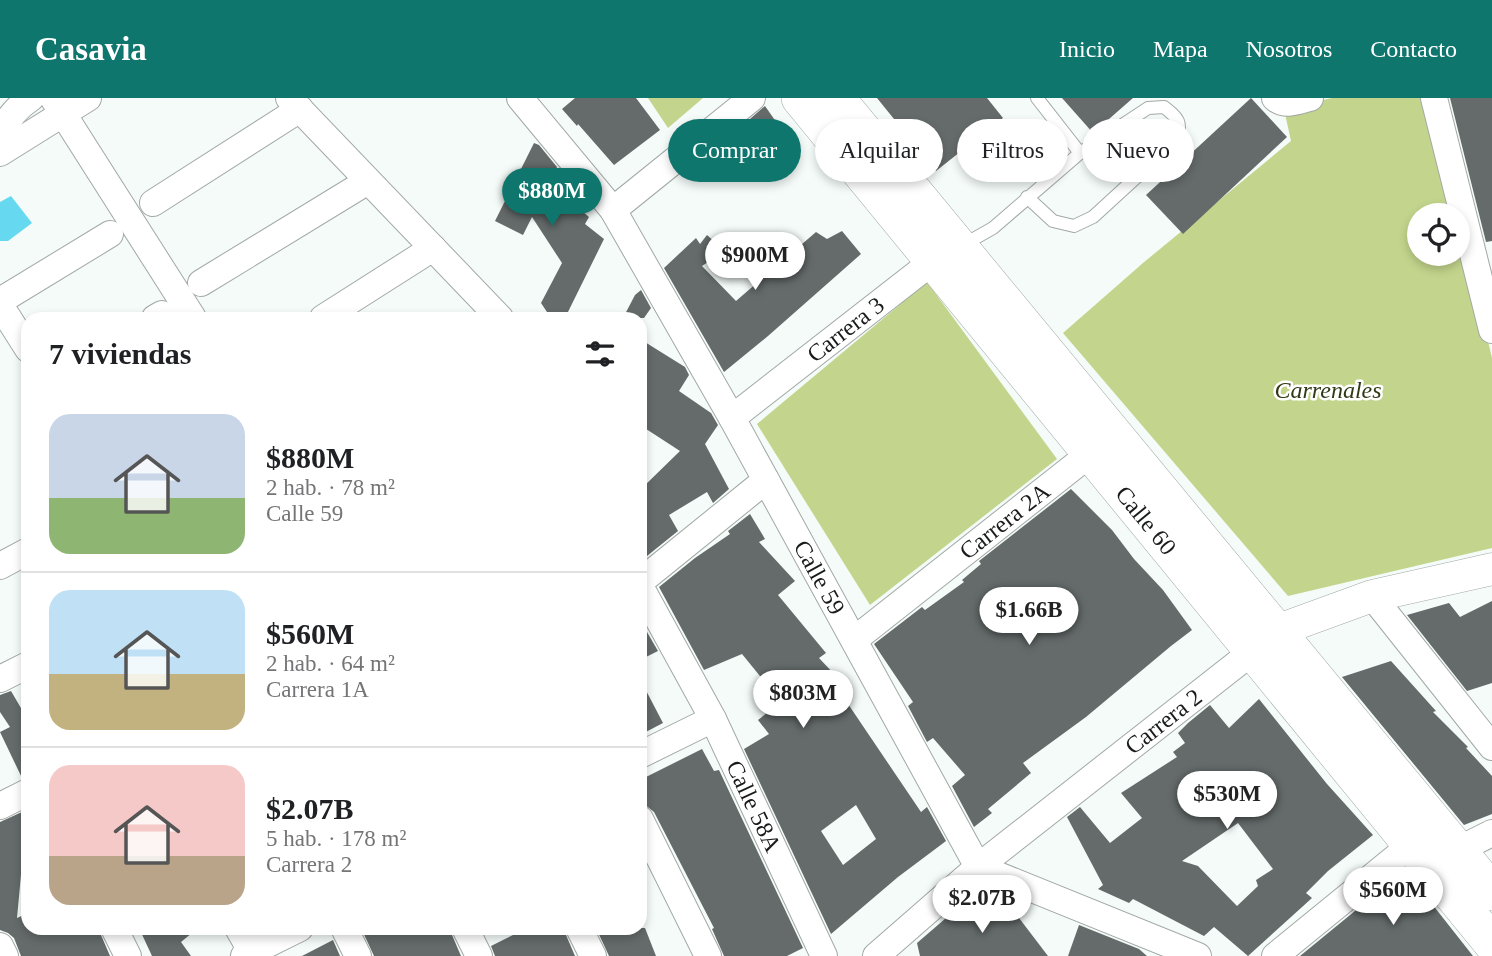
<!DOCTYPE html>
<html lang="es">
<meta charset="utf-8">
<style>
:root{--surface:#fff;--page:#f6f6f6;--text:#202124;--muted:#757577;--line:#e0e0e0;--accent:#0f766e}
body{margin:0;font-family:"Times New Roman",serif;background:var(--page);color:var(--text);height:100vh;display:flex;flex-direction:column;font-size:26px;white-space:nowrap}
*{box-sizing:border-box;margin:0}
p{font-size:23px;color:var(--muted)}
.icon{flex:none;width:38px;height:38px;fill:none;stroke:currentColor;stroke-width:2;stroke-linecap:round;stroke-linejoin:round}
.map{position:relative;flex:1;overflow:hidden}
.panel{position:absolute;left:21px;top:214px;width:626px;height:623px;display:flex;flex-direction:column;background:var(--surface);border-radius:21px;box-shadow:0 4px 10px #0003}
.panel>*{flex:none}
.guide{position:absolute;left:668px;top:21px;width:665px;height:63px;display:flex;gap:14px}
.controls{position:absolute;left:1407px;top:105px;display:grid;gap:14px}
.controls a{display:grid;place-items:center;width:63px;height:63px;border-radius:50%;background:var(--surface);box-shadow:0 4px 10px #0003;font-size:35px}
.price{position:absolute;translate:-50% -60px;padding:0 16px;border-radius:24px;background:#fff;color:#222;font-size:23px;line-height:46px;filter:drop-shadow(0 2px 4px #0008)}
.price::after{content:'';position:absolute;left:50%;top:42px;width:21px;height:16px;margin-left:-10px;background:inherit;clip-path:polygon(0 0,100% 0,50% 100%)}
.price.current{background:var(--accent);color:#fff}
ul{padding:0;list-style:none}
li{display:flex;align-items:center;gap:21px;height:175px;padding:0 28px}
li+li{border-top:2px solid var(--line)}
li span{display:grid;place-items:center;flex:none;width:196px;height:140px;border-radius:21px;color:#555}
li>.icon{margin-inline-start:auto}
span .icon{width:84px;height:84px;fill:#fffc;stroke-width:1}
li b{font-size:30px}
h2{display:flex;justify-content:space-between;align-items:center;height:84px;padding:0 28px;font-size:30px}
.chip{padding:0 24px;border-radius:32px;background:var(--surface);box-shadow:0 4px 10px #0003;font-size:24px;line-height:63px}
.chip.current{background:var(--accent);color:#fff}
header{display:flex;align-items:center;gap:42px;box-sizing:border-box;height:98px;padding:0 35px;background:var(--accent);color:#fff}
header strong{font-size:33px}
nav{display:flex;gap:38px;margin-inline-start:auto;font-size:24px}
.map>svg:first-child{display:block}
.green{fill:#c3d58c;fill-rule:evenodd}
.water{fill:#66d9f1}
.building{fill:#646b6a;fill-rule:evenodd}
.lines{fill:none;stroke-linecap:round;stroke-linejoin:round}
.service-casing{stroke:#a2a9a5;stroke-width:14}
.minor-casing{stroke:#a2a9a5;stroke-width:28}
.tertiary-casing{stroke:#a2a9a5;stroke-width:33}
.secondary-casing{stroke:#a2a9a5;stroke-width:38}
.service{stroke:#fff;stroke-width:12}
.minor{stroke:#fff;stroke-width:26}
.tertiary{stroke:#fff;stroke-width:32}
.secondary{stroke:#fff;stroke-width:37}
.labels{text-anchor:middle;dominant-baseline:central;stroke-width:5;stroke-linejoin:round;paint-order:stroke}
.street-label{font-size:24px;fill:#191b1a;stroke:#fff}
.park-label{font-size:24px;font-style:italic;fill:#323916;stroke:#fff}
</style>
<header>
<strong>Casavia</strong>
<nav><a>Inicio</a><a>Mapa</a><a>Nosotros</a><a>Contacto</a></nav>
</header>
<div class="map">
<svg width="1492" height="858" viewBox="0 0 1492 858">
<rect width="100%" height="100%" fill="#f4fbf8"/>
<g class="green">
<polygon points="648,0 703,0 668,30"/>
<path d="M1332,0H1430L1492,260V450L1288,498L1063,235L1143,165L1291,43L1284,11ZM1419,117H1458V156H1419Z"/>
<polygon points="927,184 1057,361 870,507 757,326"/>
</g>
<polygon class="water" points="11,98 32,125 8,143 0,143 0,104"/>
<g class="building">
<polygon points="575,0 636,0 660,32 614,67 578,26 577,28 562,11"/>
<polygon points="877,0 987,0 1003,20 936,73"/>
<polygon points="1062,0 1133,0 1093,35"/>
<polygon points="1251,0 1287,39 1183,136 1146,97"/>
<polygon points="1450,0 1492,0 1492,143 1486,144"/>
<polygon points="765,8 786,38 758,63 735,34"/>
<polygon points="534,45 539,47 557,69 549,85 589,119 585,126 604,141 565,220 551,220 541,205 562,165 532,119 523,137 495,123"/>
<polygon points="842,133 861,156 768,238 724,274 664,170 696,140 700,146 707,137 725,153 702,168 736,203 816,134 827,141"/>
<polygon points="641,192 651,210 644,220 623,220 635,197"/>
<polygon points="640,241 685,269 689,277 679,293 711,315 718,327 705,346 729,391 713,405 707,394 669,417 678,433 647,458 640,448 640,392 680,353 640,327"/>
<polygon points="1071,391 1112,432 1134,461 1163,492 1192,532 1171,548 1086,619 1023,665 1031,675 988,711 992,715 974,729 952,688 965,677 933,640 927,644 908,608 913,604 874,546 922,509 925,512 964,484 962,482 981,466 979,463"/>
<path d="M750,416L765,441L759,444L795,483L778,497L826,555L819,560L851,594L844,600L921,714L927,709L946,743L898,779L831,836L744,651L769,636L758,622L781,604L742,556L704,572L659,489L695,460L730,436L728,433ZM856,707L876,741L843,767L821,733Z"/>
<polygon points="1492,503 1492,585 1467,593 1407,517 1449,505 1460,519"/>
<polygon points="640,522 658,553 640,562"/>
<polygon points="1391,563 1436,613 1433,614 1468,649 1466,650 1492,678 1492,716 1464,727 1342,579"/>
<polygon points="640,581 663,625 640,637"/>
<polygon points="11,593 28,622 28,678 22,680 0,634 10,629 0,614 0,597"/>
<path d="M1259,601L1327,686L1373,737L1328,773L1306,795L1312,800L1248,858L1214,829L1204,838L1133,801L1129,805L1098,791L1103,787L1067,719L1080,709L1110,745L1142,720L1121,695L1177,659L1173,654L1185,645L1178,635L1188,625L1210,607L1229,630ZM1238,725L1273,771L1256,782L1258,788L1237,808L1198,768L1182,763Z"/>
<polygon points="702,651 714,673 719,672 803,850 787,858 724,858 712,831 714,830 654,714 644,706 640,699 640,682"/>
<polygon points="22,714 26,723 17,820 28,815 28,830 98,830 110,858 21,858 14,840 8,835 0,832 0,724"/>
<polygon points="1406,773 1473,858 1300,858 1394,781"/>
<polygon points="1000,795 1048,858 920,858 917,845 953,814 967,821"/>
<polygon points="1079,827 1139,851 1147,858 1068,858"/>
<polygon points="139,830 198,830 181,844 191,858 152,858"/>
<polygon points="361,830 449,830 461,858 374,858"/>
<polygon points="527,830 563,830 575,858 495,858 491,848"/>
<polygon points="596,830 645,830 656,858 609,858"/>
<polygon points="333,842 340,858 302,858"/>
</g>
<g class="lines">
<g class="service-casing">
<g id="service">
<polyline points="1037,0 1080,55"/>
<path d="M963,147L993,130L1080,55L1148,10L1164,9C1178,20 1183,24 1176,43L1093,119L1074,128L1053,123L1027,99"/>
</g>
</g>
<g class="minor-casing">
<g id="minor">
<polyline points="53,0 193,220"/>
<polyline points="289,0 500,220"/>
<path id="s1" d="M520,0L613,112L732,320L978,769L1198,858"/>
<path d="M1275,0C1285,9 1298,3 1310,0"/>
<polyline points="1434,0 1492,232"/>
<path d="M0,37C6,23 17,9 31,0"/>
<polyline points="0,55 88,0"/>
<polyline points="153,105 300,11"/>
<polyline points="613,112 752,0"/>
<polyline points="201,185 368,83"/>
<polyline points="0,203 110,136"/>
<polyline points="0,207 28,251"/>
<polyline points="155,220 162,216"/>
<polyline points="323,220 433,150"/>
<path id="s2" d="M732,320L932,164L948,155"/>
<polyline points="0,468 28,453"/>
<polyline points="640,484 766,382"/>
<path id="s3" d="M640,488L713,621L824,858"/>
<polyline points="1372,498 1492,649"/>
<path id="s4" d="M854,542L1091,355"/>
<polyline points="0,581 28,567"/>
<polyline points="640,657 713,621"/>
<polyline points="0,708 28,694"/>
<polyline points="640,721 708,858"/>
<polyline points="1458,752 1492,735"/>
<polyline points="114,830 128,858"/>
<polyline points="238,830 254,858"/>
<polyline points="344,830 358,858"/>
<polyline points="465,830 479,858"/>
<polyline points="579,830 593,858"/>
<polyline points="0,848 5,858"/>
<polyline points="244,858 300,830"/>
<path id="s5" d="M876,858L978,769L1252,554"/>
<polyline points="1275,858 1411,747"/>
</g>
</g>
<g class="tertiary-casing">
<polyline id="tertiary" points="1259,547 1276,533 1372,498 1492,471"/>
</g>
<g class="secondary-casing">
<g id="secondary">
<path id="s6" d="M800,0L1492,845"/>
<polyline points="836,0 1492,794"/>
</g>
</g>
<use href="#service" class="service"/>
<use href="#minor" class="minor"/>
<use href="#tertiary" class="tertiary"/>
<use href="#secondary" class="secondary"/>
</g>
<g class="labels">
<g class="street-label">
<text stroke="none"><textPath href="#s2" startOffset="144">Carrera 3</textPath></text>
<text stroke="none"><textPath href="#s4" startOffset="192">Carrera 2A</textPath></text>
<text stroke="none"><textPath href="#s6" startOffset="546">Calle 60</textPath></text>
<text stroke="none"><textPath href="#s1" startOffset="567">Calle 59</textPath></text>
<text stroke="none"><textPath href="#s5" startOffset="371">Carrera 2</textPath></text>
<text stroke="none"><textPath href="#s3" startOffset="248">Calle 58A</textPath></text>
</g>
<g class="park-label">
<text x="1328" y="292">Carrenales</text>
</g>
</g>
</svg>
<div class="controls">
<a><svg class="icon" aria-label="locate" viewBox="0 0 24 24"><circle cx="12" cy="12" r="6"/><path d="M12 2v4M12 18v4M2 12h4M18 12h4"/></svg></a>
</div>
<b class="price current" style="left:552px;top:130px">$880M</b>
<b class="price" style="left:755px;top:194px">$900M</b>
<b class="price" style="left:1029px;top:549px">$1.66B</b>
<b class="price" style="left:803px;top:632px">$803M</b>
<b class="price" style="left:1227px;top:733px">$530M</b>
<b class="price" style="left:1393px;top:829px">$560M</b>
<b class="price" style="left:982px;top:837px">$2.07B</b>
<div class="guide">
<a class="chip current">Comprar</a>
<a class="chip">Alquilar</a>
<a class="chip">Filtros</a>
<a class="chip">Nuevo</a>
</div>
<section class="panel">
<h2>7 viviendas<svg class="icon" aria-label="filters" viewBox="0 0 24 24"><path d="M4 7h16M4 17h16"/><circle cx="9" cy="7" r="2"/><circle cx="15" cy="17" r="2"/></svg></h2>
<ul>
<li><span style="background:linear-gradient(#c9d6e8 60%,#8fb573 0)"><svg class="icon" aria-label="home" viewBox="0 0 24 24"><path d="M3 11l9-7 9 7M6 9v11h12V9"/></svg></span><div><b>$880M</b><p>2 hab. · 78 m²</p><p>Calle 59</p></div></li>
<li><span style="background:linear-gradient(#bfe0f5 60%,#c2b280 0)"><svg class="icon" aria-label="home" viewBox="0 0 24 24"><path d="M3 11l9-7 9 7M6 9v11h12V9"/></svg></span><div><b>$560M</b><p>2 hab. · 64 m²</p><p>Carrera 1A</p></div></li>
<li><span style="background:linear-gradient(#f6c9c9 65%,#b9a48a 0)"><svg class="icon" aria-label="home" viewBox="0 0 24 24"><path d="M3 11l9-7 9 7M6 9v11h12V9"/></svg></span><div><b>$2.07B</b><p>5 hab. · 178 m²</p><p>Carrera 2</p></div></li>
</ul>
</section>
</div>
